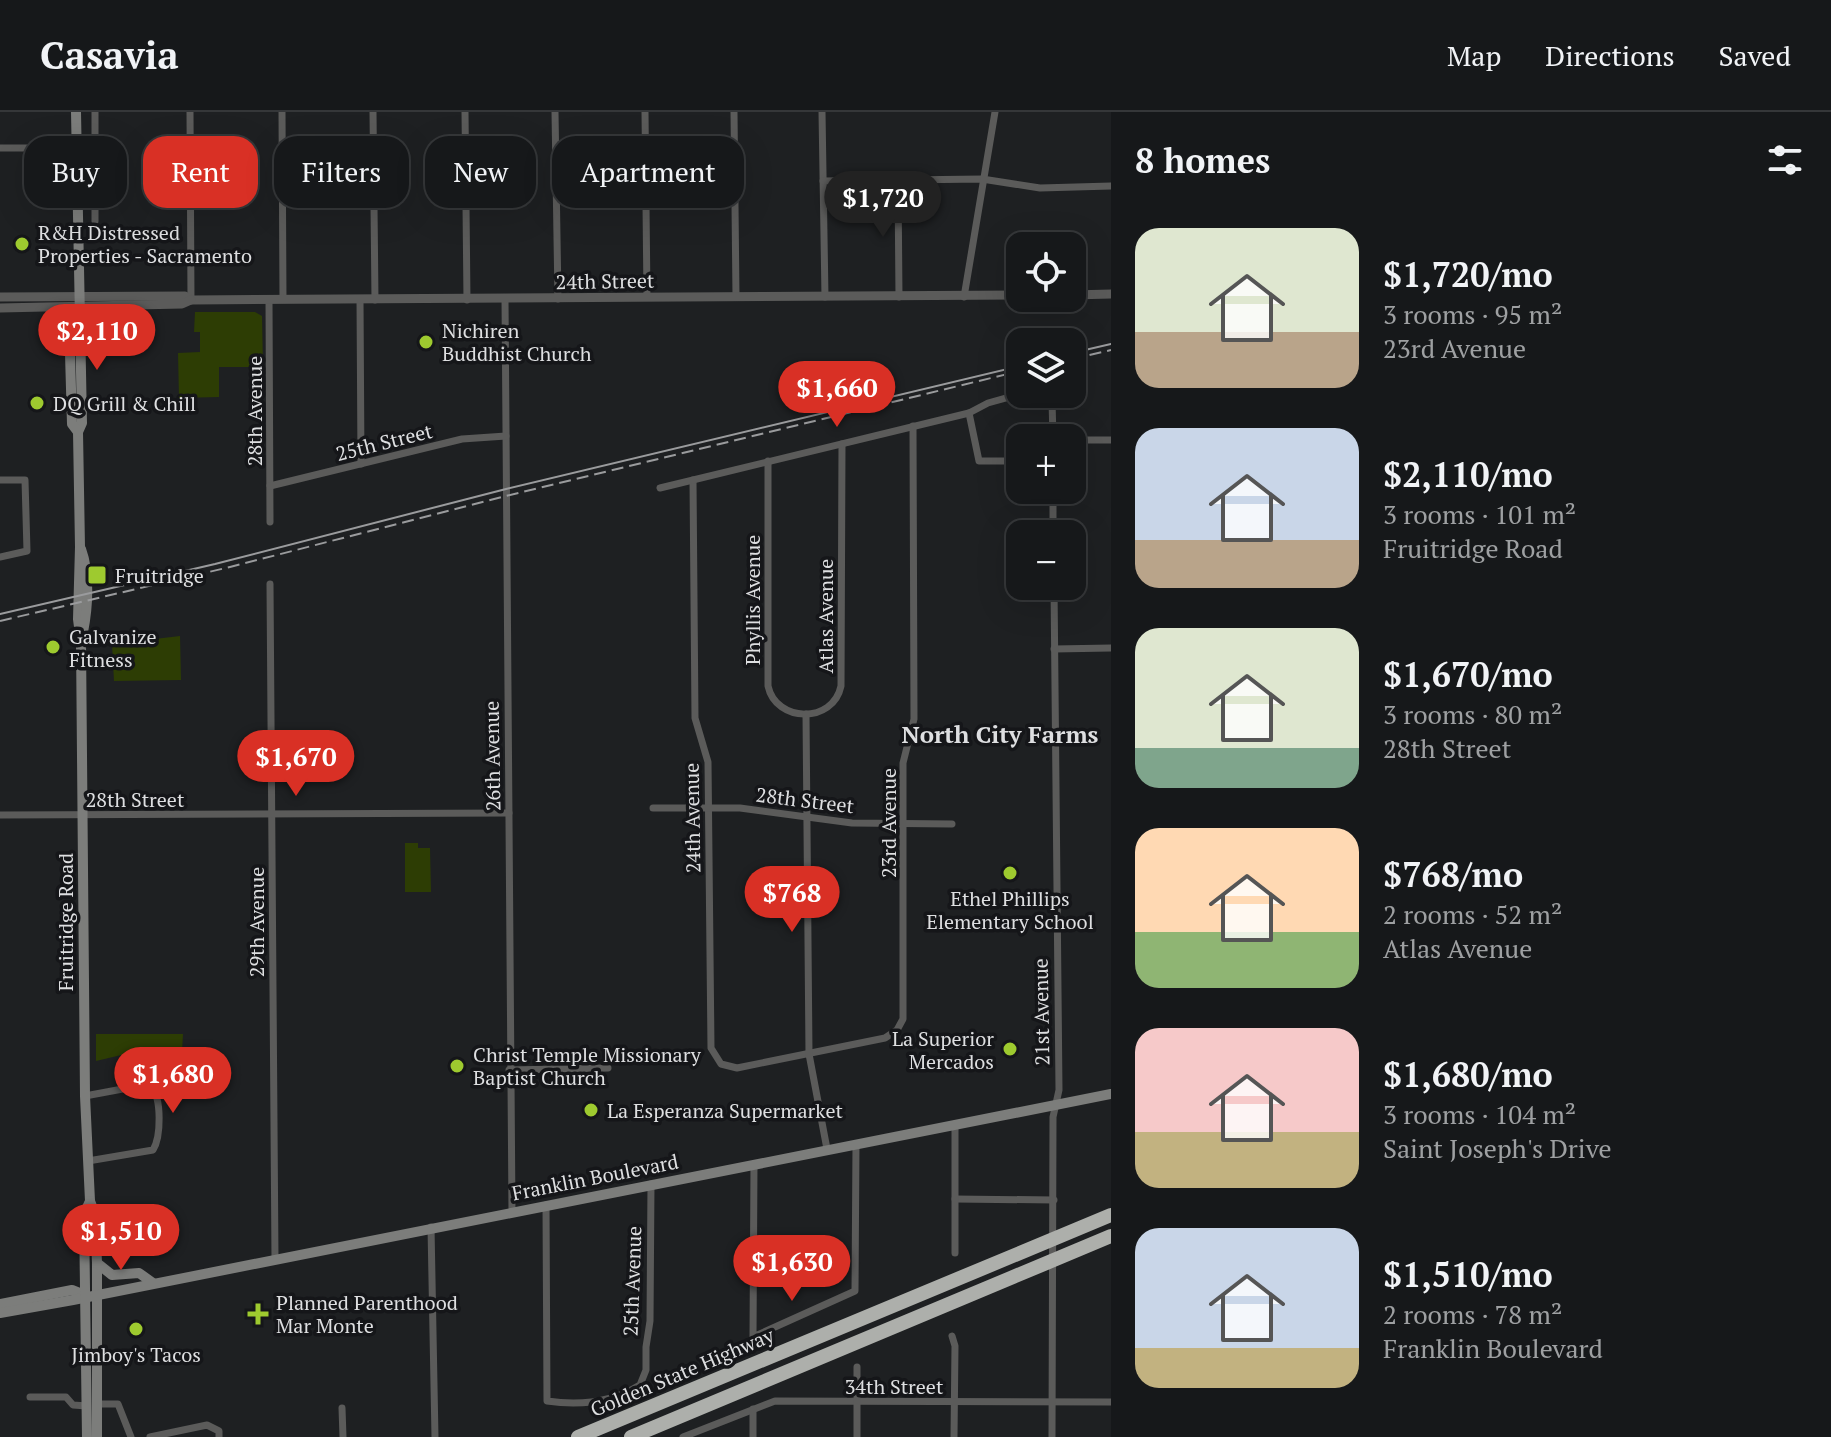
<!DOCTYPE html>
<meta charset="utf-8">
<style>
:root{--surface:#16181a;--page:#232527;--text:#f1f3f6;--muted:#9ea0a2;--line:#353739;--accent:#d93025}
body{margin:0;font-family:"PT Serif",serif;background:var(--page);color:var(--text);height:100vh;display:flex;flex-direction:column;font-size:30px;white-space:nowrap}
*{box-sizing:border-box;margin:0}
p{font-size:26px;color:var(--muted)}
.icon{flex:none;width:44px;height:44px;fill:none;stroke:currentColor;stroke-width:2;stroke-linecap:round;stroke-linejoin:round}
.map{position:relative;flex:1;overflow:hidden}
.side{display:flex;flex-direction:column;background:var(--surface);width:720px}
.side>*{flex:none}
.top-card{position:absolute;left:24px;top:24px;width:760px;height:72px;display:flex;gap:16px}
.controls{position:absolute;left:1006px;top:120px;display:grid;gap:16px}
.controls a{display:grid;place-items:center;width:80px;height:80px;border-radius:16px;background:var(--surface);box-shadow:0 8px 32px #0002,0 0 0 2px var(--line);font-size:40px}
.price{position:absolute;translate:-50% -68px;padding:0 18px;border-radius:28px;background:var(--accent);color:#fff;font-size:26px;line-height:52px;filter:drop-shadow(0 2px 4px #0008)}
.price::after{content:'';position:absolute;left:50%;top:48px;width:24px;height:18px;margin-left:-12px;background:inherit;clip-path:polygon(0 0,100% 0,50% 100%)}
.price.selected{background:#222;color:#fff}
ul{padding:0;list-style:none}
li{display:flex;align-items:center;gap:24px;height:200px;padding:0 24px}
li span{display:grid;place-items:center;flex:none;width:224px;height:160px;border-radius:24px;color:#555}
li>.icon{margin-inline-start:auto}
span .icon{width:96px;height:96px;fill:#fffc;stroke-width:1}
li b{font-size:34px}
h2{display:flex;justify-content:space-between;align-items:center;height:96px;padding:0 24px;font-size:34px}
.pill{padding:0 28px;border-radius:24px;background:var(--surface);box-shadow:0 8px 32px #0002,0 0 0 2px var(--line);font-size:28px;line-height:72px}
.pill.selected{background:var(--accent);color:#fff}
header{display:flex;align-items:center;gap:48px;box-sizing:border-box;height:112px;padding:0 40px;background:var(--surface);border-bottom:2px solid var(--line)}
header strong{font-size:38px}
nav{display:flex;gap:44px;margin-inline-start:auto;font-size:28px}
main{display:flex;flex:1;min-height:0}
.map>svg:first-child{display:block}
.green{fill:#2d3d04}
.lines{fill:none;stroke-linecap:round;stroke-linejoin:round}
.minor{stroke:#5b5b5a;stroke-width:7}
.tertiary{stroke:#5b5b5a;stroke-width:9}
.secondary{stroke:#7c7d7b;stroke-width:10}
.motorway{stroke:#adafab;stroke-width:14}
.tram{stroke:#9a9b9d;stroke-width:2}
.rail{stroke:#9a9b9d;stroke-width:2;stroke-dasharray:12 6;stroke-linecap:butt}
.poi-dot{fill:#9eca2f;stroke:#151619;stroke-width:3}
.labels{text-anchor:middle;dominant-baseline:central;stroke-width:7;stroke-linejoin:round;paint-order:stroke}
.poi-label{font-size:20px;fill:#dedfe1;stroke:#151619;text-anchor:start}
.street-label{font-size:20px;fill:#dedfe1;stroke:#151619}
.quarter-label{font-size:24px;font-weight:bold;fill:#dedfe1;stroke:#151619}
</style>
<header>
<strong>Casavia</strong>
<nav><a>Map</a><a>Directions</a><a>Saved</a></nav>
</header>
<main>
<div class="map">
<svg width="1111" height="1325" viewBox="0 0 1111 1325">
<rect width="100%" height="100%" fill="#1e2022"/>
<g class="green">
<polygon points="195,200 255,200 262,204 263,255 219,255 219,285 179,286 178,241 200,240 200,220 194,220"/>
<polygon points="180,524 181,568 114,569 112,532"/>
<polygon points="405,731 418,731 418,736 430,736 431,780 405,780"/>
<polygon points="96,922 183,922 182,940 151,936 96,949"/>
</g>
<g class="lines">
<g class="minor">
<polyline points="95,0 95,109"/>
<polyline points="190,0 191,188"/>
<polyline points="282,0 283,187"/>
<polyline points="373,0 375,188"/>
<polyline points="465,0 467,188"/>
<polyline points="555,0 558,187"/>
<polyline points="645,0 647,185"/>
<polyline points="734,0 736,185"/>
<polyline points="822,0 825,185"/>
<polyline points="0,36 77,36"/>
<polyline points="823,69 982,67 1040,76 1111,74"/>
<polyline points="898,69 899,185"/>
<polyline points="964,185 995,0"/>
<polyline points="360,187 361,352"/>
<polyline points="505,187 512,1100"/>
<polyline points="269,188 270,410"/>
<polyline points="1050,282 1052,289 1053,326"/>
<polyline points="969,301 979,349 1020,349"/>
<polyline points="1072,328 1111,328"/>
<path d="M768,349V574C776,611 833,612 841,574L842,332"/>
<polyline points="0,368 25,368 27,439 0,445"/>
<polyline points="693,368 695,606 708,650 711,936 721,952 737,956 885,926 897,918 903,907 903,651 914,607 913,314"/>
<polyline points="270,374 462,327 506,324"/>
<polyline points="660,376 969,301 988,291 1020,282"/>
<polyline points="1053,378 1053,422"/>
<polyline points="270,472 275,1147"/>
<polyline points="1054,537 1111,536"/>
<polyline points="806,602 809,942 827,1037"/>
<polyline points="653,696 740,696 852,711 952,712"/>
<polyline points="0,703 509,701"/>
<polyline points="509,958 608,956"/>
<path d="M85,984L144,973L151,975C162,986 161,1025 153,1038L88,1049"/>
<polyline points="754,1052 753,1225 855,1179 856,1032"/>
<polyline points="955,1087 1054,1088"/>
<path d="M546,1093L547,1289C580,1294 611,1291 640,1273L646,1258V1235L650,1209L651,1072"/>
<polyline points="431,1115 435,1325"/>
<polyline points="955,1141 955,1012"/>
<polyline points="952,1224 955,1234 954,1325"/>
<polyline points="30,1285 66,1285 73,1293 87,1294"/>
<polyline points="97,1292 118,1292 131,1325"/>
<polyline points="342,1296 343,1325"/>
<polyline points="150,1325 207,1313 219,1319 219,1325"/>
<polyline points="683,1325 775,1289 1111,1290"/>
<polyline points="753,1325 753,1297"/>
<polyline points="857,1325 857,1255"/>
<polyline points="1052,1325 1053,1005 1059,978 1054,474"/>
</g>
<g class="tertiary">
<polyline points="1072,183 1111,182"/>
<polyline points="0,185 185,184 191,188 1020,183"/>
<polyline points="0,196 182,192 191,188"/>
</g>
<g class="secondary">
<polyline points="76,0 82,311 78,320 80,435 78,507 81,530 85,984 90,1089 95,1102 97,1151 97,1325"/>
<polyline points="78,320 72,312 69,206 78,196"/>
<path d="M81,437C90,462 88,495 83,520"/>
<polyline points="97,1151 112,1163 139,1161 153,1171"/>
<polyline points="0,1192 72,1178 87,1184"/>
<polyline points="0,1201 73,1188 1111,982"/>
<polyline points="87,1325 84,1102 90,1089"/>
</g>
<g class="motorway">
<polyline points="578,1325 1111,1103"/>
<polyline points="631,1325 1111,1124"/>
</g>
<g class="tram">
<polyline points="1072,241 1111,232"/>
<polyline points="0,502 215,452 506,377 1020,254"/>
</g>
<g class="rail">
<polyline points="1072,247 1111,238"/>
<polyline points="0,509 230,455 506,384 1020,259"/>
</g>
</g>
<g class="poi-dot">
<circle cx="22" cy="132" r="8"/>
<circle cx="426" cy="230" r="8"/>
<circle cx="37" cy="291" r="8"/>
<rect x="87" y="453" width="20" height="20" rx="4"/>
<circle cx="53" cy="535" r="8"/>
<circle cx="1010" cy="761" r="8"/>
<circle cx="1010" cy="937" r="8"/>
<circle cx="457" cy="954" r="8"/>
<circle cx="591" cy="998" r="8"/>
<path d="M254 1190h8v8h8v8h-8v8h-8v-8h-8v-8h8z"/>
<circle cx="136" cy="1217" r="8"/>
</g>
<g class="labels">
<g class="poi-label">
<text x="38" y="120">R&amp;H Distressed<tspan x="38" dy="23">Properties - Sacramento</tspan></text>
<text x="442" y="218">Nichiren<tspan x="442" dy="23">Buddhist Church</tspan></text>
<text x="53" y="291">DQ Grill &amp; Chill</text>
<text x="115" y="463">Fruitridge</text>
<text x="69" y="524">Galvanize<tspan x="69" dy="23">Fitness</tspan></text>
<text x="1010" y="786" text-anchor="middle">Ethel Phillips<tspan x="1010" dy="23">Elementary School</tspan></text>
<text x="994" y="926" text-anchor="end">La Superior<tspan x="994" dy="23">Mercados</tspan></text>
<text x="473" y="942">Christ Temple Missionary<tspan x="473" dy="23">Baptist Church</tspan></text>
<text x="607" y="998">La Esperanza Supermarket</text>
<text x="276" y="1190">Planned Parenthood<tspan x="276" dy="23">Mar Monte</tspan></text>
<text x="136" y="1242" text-anchor="middle">Jimboy's Tacos</text>
</g>
<g class="street-label">
<text transform="translate(605 169) rotate(-1)">24th Street</text>
<text transform="translate(254 299) rotate(-90)">28th Avenue</text>
<text transform="translate(384 330) rotate(-14)">25th Street</text>
<text transform="translate(752 488) rotate(-90)">Phyllis Avenue</text>
<text transform="translate(825 504) rotate(-90)">Atlas Avenue</text>
<text transform="translate(492 644) rotate(-91)">26th Avenue</text>
<text x="135" y="687">28th Street</text>
<text transform="translate(805 688) rotate(7)">28th Street</text>
<text transform="translate(692 706) rotate(-91)">24th Avenue</text>
<text transform="translate(888 711) rotate(-90)">23rd Avenue</text>
<text transform="translate(65 810) rotate(-90)">Fruitridge Road</text>
<text transform="translate(256 810) rotate(-90)">29th Avenue</text>
<text transform="translate(1041 900) rotate(-91)">21st Avenue</text>
<text transform="translate(595 1065) rotate(-11)">Franklin Boulevard</text>
<text transform="translate(632 1169) rotate(-88)">25th Avenue</text>
<text transform="translate(682 1260) rotate(-23)">Golden State Highway</text>
<text x="894" y="1274">34th Street</text>
</g>
<g class="quarter-label">
<text x="1000" y="622">North City Farms</text>
</g>
</g>
</svg>
<div class="controls">
<a><svg class="icon" aria-label="locate" viewBox="0 0 24 24"><circle cx="12" cy="12" r="6"/><path d="M12 2v4M12 18v4M2 12h4M18 12h4"/></svg></a>
<a><svg class="icon" aria-label="layers" viewBox="0 0 24 24"><path d="M12 4l9 5-9 5-9-5zM3 14l9 5 9-5"/></svg></a>
<a>+</a>
<a>−</a>
</div>
<b class="price selected" style="left:883px;top:127px">$1,720</b>
<b class="price" style="left:97px;top:260px">$2,110</b>
<b class="price" style="left:837px;top:317px">$1,660</b>
<b class="price" style="left:296px;top:686px">$1,670</b>
<b class="price" style="left:792px;top:822px">$768</b>
<b class="price" style="left:173px;top:1003px">$1,680</b>
<b class="price" style="left:121px;top:1160px">$1,510</b>
<b class="price" style="left:792px;top:1191px">$1,630</b>
<div class="top-card">
<a class="pill">Buy</a>
<a class="pill selected">Rent</a>
<a class="pill">Filters</a>
<a class="pill">New</a>
<a class="pill">Apartment</a>
</div>
</div>
<section class="side">
<h2>8 homes<svg class="icon" aria-label="filters" viewBox="0 0 24 24"><path d="M4 7h16M4 17h16"/><circle cx="9" cy="7" r="2"/><circle cx="15" cy="17" r="2"/></svg></h2>
<ul>
<li><span style="background:linear-gradient(#dfe7d0 65%,#b9a48a 0)"><svg class="icon" aria-label="home" viewBox="0 0 24 24"><path d="M3 11l9-7 9 7M6 9v11h12V9"/></svg></span><div><b>$1,720/mo</b><p>3 rooms · 95 m²</p><p>23rd Avenue</p></div></li>
<li><span style="background:linear-gradient(#c9d6e8 70%,#b9a48a 0)"><svg class="icon" aria-label="home" viewBox="0 0 24 24"><path d="M3 11l9-7 9 7M6 9v11h12V9"/></svg></span><div><b>$2,110/mo</b><p>3 rooms · 101 m²</p><p>Fruitridge Road</p></div></li>
<li><span style="background:linear-gradient(#dfe7d0 75%,#7fa58c 0)"><svg class="icon" aria-label="home" viewBox="0 0 24 24"><path d="M3 11l9-7 9 7M6 9v11h12V9"/></svg></span><div><b>$1,670/mo</b><p>3 rooms · 80 m²</p><p>28th Street</p></div></li>
<li><span style="background:linear-gradient(#ffd9b3 65%,#8fb573 0)"><svg class="icon" aria-label="home" viewBox="0 0 24 24"><path d="M3 11l9-7 9 7M6 9v11h12V9"/></svg></span><div><b>$768/mo</b><p>2 rooms · 52 m²</p><p>Atlas Avenue</p></div></li>
<li><span style="background:linear-gradient(#f6c9c9 65%,#c2b280 0)"><svg class="icon" aria-label="home" viewBox="0 0 24 24"><path d="M3 11l9-7 9 7M6 9v11h12V9"/></svg></span><div><b>$1,680/mo</b><p>3 rooms · 104 m²</p><p>Saint Joseph's Drive</p></div></li>
<li><span style="background:linear-gradient(#c9d6e8 75%,#c2b280 0)"><svg class="icon" aria-label="home" viewBox="0 0 24 24"><path d="M3 11l9-7 9 7M6 9v11h12V9"/></svg></span><div><b>$1,510/mo</b><p>2 rooms · 78 m²</p><p>Franklin Boulevard</p></div></li>
</ul>
</section>
</main>
